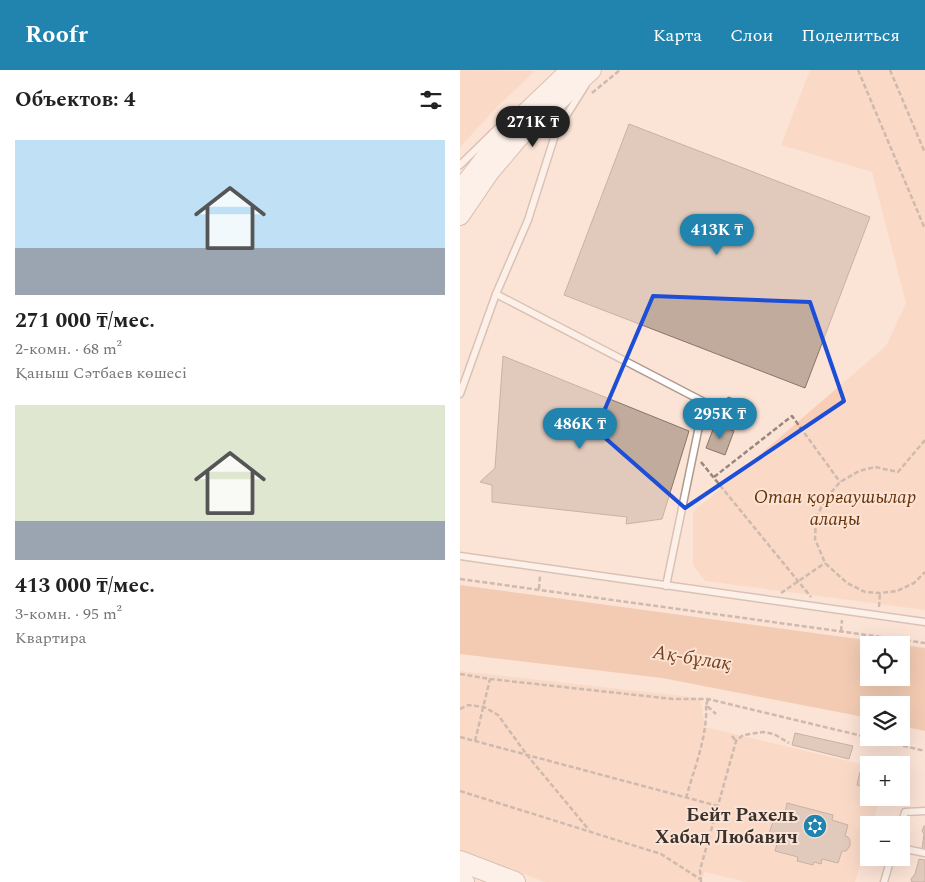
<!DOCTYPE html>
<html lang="ru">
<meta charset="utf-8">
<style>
:root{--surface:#fff;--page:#f2f2f2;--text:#222;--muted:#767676;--accent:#2184ae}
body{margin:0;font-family:Spectral,serif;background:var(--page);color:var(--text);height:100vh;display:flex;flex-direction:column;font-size:19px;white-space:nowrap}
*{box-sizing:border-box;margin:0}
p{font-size:16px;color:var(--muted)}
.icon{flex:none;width:28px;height:28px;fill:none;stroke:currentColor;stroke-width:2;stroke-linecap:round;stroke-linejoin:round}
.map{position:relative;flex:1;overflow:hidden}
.sheet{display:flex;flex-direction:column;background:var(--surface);width:460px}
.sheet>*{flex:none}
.controls{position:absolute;left:400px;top:566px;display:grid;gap:10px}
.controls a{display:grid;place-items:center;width:50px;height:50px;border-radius:0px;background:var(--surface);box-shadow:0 5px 20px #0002;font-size:25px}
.price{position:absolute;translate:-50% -42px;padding:0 11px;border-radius:18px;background:var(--accent);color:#fff;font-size:16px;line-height:32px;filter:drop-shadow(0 1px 2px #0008)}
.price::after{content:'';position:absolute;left:50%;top:30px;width:15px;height:11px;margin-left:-8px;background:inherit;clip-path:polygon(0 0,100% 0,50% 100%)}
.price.current{background:#222;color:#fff}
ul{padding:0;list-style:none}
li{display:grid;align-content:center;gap:10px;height:265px;padding:0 15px}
li span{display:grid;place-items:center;height:155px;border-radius:0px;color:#555}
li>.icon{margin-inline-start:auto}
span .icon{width:90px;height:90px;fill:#fffc;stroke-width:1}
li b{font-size:21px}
h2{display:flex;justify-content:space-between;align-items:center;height:60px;padding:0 15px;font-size:21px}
header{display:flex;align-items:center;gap:30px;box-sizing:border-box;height:70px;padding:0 25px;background:var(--accent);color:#fff}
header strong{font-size:24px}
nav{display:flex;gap:28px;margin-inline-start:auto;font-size:18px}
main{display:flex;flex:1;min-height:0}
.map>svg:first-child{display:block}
.green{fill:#f8ceb6}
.water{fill:#e9ae8a;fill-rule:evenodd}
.building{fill:#c1ab9d;stroke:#8a7468}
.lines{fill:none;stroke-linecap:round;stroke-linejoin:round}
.lane-casing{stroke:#b09a8d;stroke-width:9}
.secondary-casing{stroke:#b09a8d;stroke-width:20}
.primary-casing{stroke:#b09a8d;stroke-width:22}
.path{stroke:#98877e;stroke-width:2.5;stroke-dasharray:5 2.5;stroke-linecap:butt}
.lane{stroke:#fff;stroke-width:6}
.secondary{stroke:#fff;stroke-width:18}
.primary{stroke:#fff;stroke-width:20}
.marked{fill:none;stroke:#1d4ed8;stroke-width:4;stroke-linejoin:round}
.labels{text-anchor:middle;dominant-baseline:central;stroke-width:4;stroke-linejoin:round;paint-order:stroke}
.park-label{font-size:19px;font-style:italic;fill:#693309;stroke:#fbe3d5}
.poi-label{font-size:19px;font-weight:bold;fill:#3b312c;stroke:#fbe3d5;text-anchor:end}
.water-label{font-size:20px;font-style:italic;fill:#753e17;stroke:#fbe3d5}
</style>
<header>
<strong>Roofr</strong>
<nav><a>Карта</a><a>Слои</a><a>Поделиться</a></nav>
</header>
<main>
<section class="sheet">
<h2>Объектов: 4<svg class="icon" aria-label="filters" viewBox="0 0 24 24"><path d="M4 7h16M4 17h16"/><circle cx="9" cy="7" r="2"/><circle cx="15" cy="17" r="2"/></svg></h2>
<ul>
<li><span style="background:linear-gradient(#bfe0f5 70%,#9aa5b1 0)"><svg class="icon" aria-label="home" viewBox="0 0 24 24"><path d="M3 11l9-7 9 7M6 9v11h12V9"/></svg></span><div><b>271 000 ₸/мес.</b><p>2-комн. · 68 m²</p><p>Қаныш Сәтбаев көшесі</p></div></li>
<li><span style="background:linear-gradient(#dfe7d0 75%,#9aa5b1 0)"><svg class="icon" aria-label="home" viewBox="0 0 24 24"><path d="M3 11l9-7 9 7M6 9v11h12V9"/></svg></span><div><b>413 000 ₸/мес.</b><p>3-комн. · 95 m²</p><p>Квартира</p></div></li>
</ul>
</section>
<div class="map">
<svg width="465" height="812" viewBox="0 0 465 812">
<rect width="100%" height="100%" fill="#fbe3d5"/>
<g class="green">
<polygon points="0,0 75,1 38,36 0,77"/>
<polygon points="350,0 465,0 465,540 245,511 233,495 233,442 426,276 446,233 412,102 321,75"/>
<polygon points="0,601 240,628 245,657 409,696 409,728 420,728 412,755 409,755 409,765 395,812 286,812 245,802 241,812 85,812 0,780"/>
</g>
<path class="water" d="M0,515L465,578V661L441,656V635H409V648L202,608L0,584ZM409,575H441V608H409Z"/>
<g class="building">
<polygon points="169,54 410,147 345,318 104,225"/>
<polygon points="43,286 229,361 202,449 166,454 167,447 32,432 32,415 20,412 35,398"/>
<polygon points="268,327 286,333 282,346 263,340"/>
<polygon points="255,354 274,361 265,385 246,378"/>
<polygon points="335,663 393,676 389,689 332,675"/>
<polygon points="400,702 409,705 409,718 397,715"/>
<polygon points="327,733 373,745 372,750 388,755 385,766 388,767 390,770 390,776 386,781 382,781 378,793 362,789 361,794 354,792 353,795 337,791 338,787 315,781 318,770 308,767 315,745 324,748"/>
<polygon points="464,756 465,756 465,780 462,779 464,764 462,761"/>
<polygon points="459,789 465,790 465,812 452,812 451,809 455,804"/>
</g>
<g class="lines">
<g class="lane-casing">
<g id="lane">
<polyline points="0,95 42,54"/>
<polyline points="36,224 244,332 206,516"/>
<polyline points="0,324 36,224 68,150 96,62 125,16"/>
<polyline points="0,486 465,552"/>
<polyline points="441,755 445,742 465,741"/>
<polyline points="441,778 465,783"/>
<polyline points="424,812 431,788"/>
</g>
</g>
<g class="secondary-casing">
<g id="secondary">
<polyline points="0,120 44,63 110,0"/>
<polyline points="0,146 30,102 58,69 132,0"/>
</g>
</g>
<g class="primary-casing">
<g id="primary">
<polyline points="0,791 55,812"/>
<polyline points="0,810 4,812"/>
</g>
</g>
<g class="path">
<polyline points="398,0 465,159"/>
<polyline points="430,0 465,83"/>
<polyline points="132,23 160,0"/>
<polyline points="465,370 438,402 415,397 399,401 380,412 364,431 356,449 355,469 365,493 387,513 405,522 420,523 437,521 454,513 465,502"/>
<polyline points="241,392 351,527"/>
<polyline points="254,407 332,346 380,412"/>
<polyline points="0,509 465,573"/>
<polyline points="79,519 80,506"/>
<polyline points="321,523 365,493"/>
<polyline points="419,537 420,523"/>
<polyline points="381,561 382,550"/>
<polyline points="0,604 30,609 213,629 248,629 465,681"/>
<polyline points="248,630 246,635 256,644"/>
<polyline points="0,639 8,635 24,637 38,645 67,685 129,760"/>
<polyline points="272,666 276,671"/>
<polyline points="0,667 258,736"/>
<polyline points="15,671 30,609"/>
<polyline points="0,721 201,784 240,809"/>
<path d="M226,728C234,699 248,665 246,635"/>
<polyline points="241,812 240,800 276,671 283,665 303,662 314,664 329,673"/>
</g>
<use href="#lane" class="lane"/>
<use href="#secondary" class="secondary"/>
<use href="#primary" class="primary"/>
</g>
<path d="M0 0H465V812H0ZM193,226L350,232L384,331L225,438L136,360Z" fill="#fbe3d5" fill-opacity=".55" fill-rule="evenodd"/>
<path class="marked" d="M193,226L350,232L384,331L225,438L136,360Z"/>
<defs>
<g id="synagogue-disc" transform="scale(1.25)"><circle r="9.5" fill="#2184ae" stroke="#fbe3d5"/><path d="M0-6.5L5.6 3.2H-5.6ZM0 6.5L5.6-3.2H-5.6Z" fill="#fff"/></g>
</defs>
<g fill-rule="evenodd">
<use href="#synagogue-disc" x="355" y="756"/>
</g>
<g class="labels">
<g class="park-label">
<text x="375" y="427">Отан қорғаушылар<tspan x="375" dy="22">алаңы</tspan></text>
</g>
<g class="poi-label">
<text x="338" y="745">Бейт Рахель<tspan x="338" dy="22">Хабад Любавич</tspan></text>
</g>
<g class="water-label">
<text transform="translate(232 588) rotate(9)">Ақ-бұлақ</text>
</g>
</g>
</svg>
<div class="controls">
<a><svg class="icon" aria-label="locate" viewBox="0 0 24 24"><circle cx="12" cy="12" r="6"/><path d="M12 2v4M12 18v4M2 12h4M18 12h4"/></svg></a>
<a><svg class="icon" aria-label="layers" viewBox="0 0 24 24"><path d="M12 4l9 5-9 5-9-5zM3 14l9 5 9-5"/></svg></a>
<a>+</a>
<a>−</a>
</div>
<b class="price current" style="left:73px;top:78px">271K ₸</b>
<b class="price" style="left:257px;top:186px">413K ₸</b>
<b class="price" style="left:260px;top:370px">295K ₸</b>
<b class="price" style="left:120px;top:380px">486K ₸</b>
</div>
</main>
